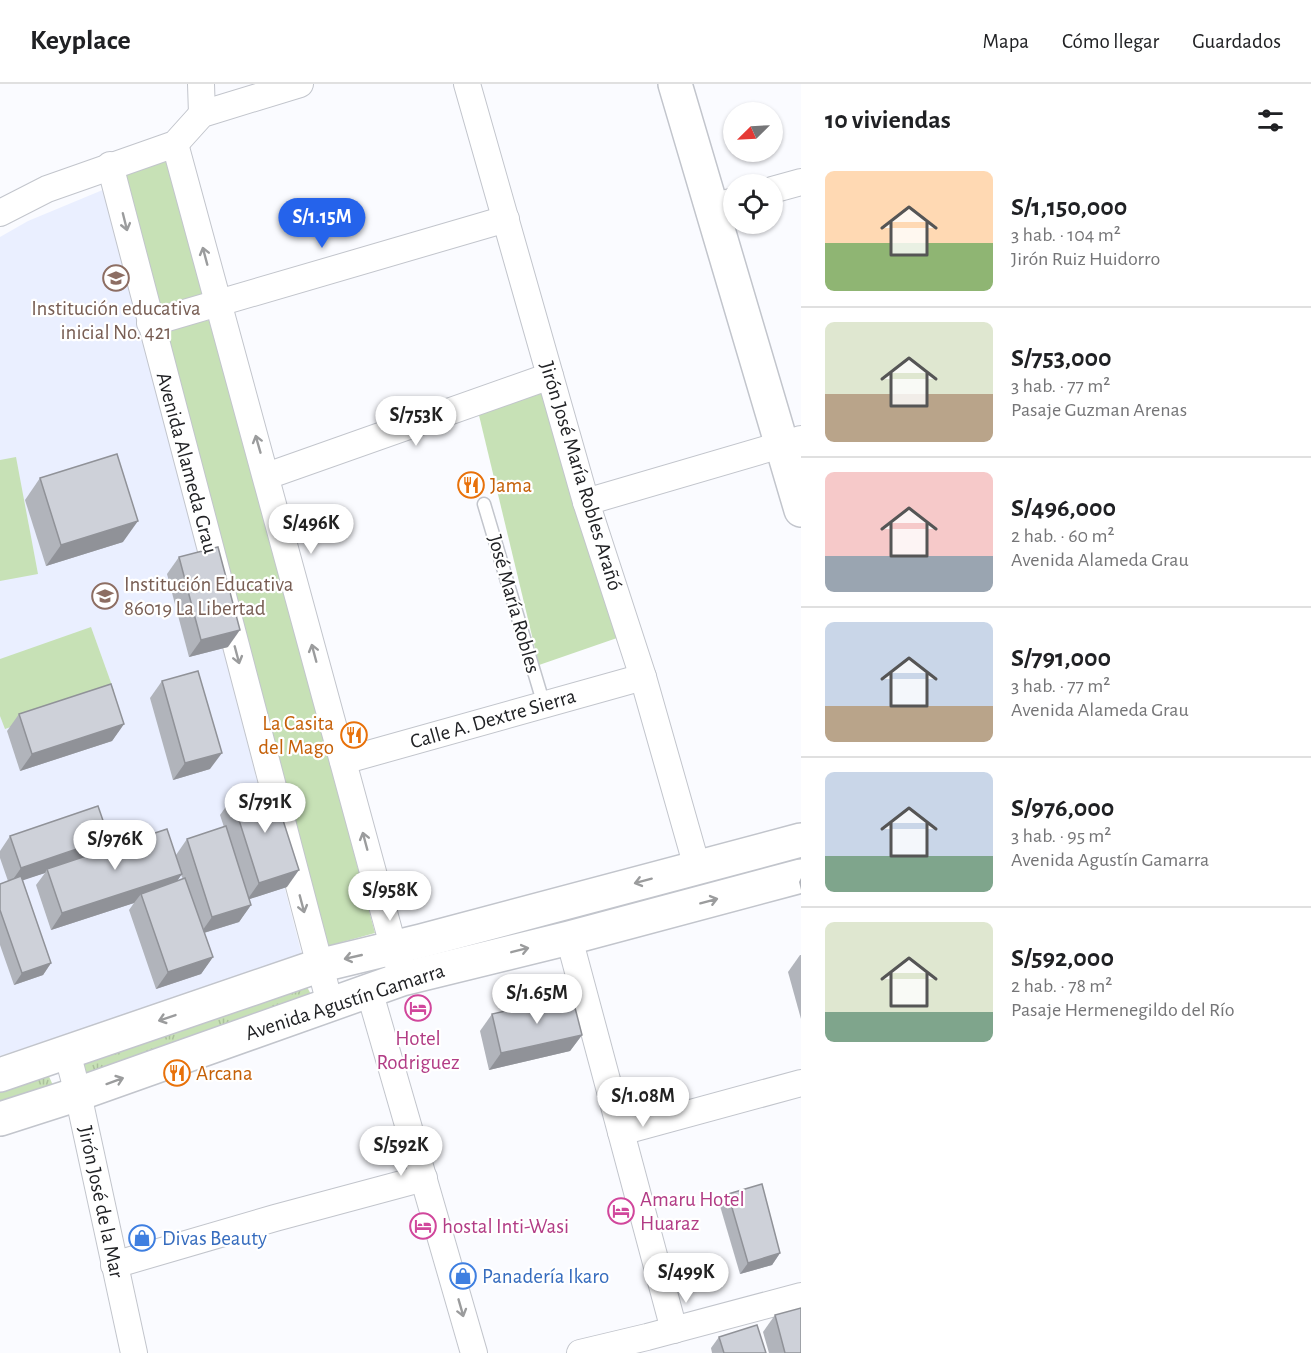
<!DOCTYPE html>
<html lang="es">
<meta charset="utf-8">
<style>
:root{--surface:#fff;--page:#f2f2f2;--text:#202124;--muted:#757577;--line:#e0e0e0;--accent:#2563eb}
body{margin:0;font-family:"Alegreya Sans",sans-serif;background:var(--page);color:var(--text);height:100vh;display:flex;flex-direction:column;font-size:22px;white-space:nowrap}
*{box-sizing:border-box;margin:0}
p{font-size:20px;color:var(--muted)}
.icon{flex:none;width:33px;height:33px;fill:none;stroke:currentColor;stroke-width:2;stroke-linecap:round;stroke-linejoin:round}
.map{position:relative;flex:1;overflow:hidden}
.panel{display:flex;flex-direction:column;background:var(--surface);width:510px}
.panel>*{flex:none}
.needle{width:39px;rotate:246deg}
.controls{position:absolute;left:723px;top:18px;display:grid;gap:12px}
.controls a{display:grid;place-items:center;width:60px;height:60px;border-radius:50%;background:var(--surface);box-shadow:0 2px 4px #0004;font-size:30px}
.price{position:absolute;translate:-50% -51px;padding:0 14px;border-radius:21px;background:#fff;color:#222;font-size:20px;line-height:39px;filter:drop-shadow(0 2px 3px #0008)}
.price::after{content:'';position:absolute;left:50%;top:36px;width:18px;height:14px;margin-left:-9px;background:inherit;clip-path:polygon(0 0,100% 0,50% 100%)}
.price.current{background:var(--accent);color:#fff}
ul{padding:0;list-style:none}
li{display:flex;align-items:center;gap:18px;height:150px;padding:0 24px}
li+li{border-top:2px solid var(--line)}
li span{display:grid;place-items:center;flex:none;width:168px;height:120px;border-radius:9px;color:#555}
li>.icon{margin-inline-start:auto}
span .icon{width:72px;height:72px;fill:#fffc;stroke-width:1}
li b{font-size:26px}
h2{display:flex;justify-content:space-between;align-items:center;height:72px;padding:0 24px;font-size:26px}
header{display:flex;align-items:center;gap:36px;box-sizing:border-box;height:84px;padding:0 30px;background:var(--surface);border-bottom:2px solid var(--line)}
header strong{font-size:28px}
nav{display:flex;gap:33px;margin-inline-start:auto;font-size:21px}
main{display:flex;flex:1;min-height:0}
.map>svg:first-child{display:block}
.built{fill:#eaefff}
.grass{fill:url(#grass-tufts)}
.green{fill:#c7e1b6}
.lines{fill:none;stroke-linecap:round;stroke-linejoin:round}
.lane-casing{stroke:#c2c5cc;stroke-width:15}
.street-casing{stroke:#c2c5cc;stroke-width:28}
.secondary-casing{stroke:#c2c5cc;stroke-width:36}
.lane{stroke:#fff;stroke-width:12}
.street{stroke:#fff;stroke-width:26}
.secondary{stroke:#fff;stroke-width:33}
.wall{fill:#b1b4bb;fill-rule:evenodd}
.shaded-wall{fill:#909298}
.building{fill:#ced1d9;stroke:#909298;stroke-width:1.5}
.oneway{stroke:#9b9c9d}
.labels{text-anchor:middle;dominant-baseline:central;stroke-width:4.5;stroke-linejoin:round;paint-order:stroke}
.education-label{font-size:21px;fill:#785e54;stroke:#fff}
.street-label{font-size:21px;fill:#212225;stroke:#fff}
.food-label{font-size:21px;fill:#c56008;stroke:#fff;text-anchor:start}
.hotel-label{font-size:21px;fill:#b23c85;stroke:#fff;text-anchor:start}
.shop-label{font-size:21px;fill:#366cbe;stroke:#fff;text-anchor:start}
</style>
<header>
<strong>Keyplace</strong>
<nav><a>Mapa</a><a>Cómo llegar</a><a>Guardados</a></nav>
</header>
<main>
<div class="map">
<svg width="801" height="1269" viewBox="0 0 801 1269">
<defs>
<pattern id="grass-tufts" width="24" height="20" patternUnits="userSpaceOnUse" patternTransform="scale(1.5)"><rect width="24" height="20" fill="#c7e1b6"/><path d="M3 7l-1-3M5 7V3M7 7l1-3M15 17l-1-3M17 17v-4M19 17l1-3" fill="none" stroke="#abc19c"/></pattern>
</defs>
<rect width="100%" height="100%" fill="#fafbff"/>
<polygon class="built" points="105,105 302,871 0,972 0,153 28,137"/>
<g class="grass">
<polygon points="306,901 316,920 90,998 80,979"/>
<polygon points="47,988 56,1008 0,1027 0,1004"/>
</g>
<g class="green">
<polygon points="170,70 207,215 159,231 115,86"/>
<polygon points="209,236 290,526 375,849 328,862 164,247"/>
<polygon points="540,300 617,554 539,581 477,323"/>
<polygon points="16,373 38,490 0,497 0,376"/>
<polygon points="91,543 114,607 5,645 0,632 0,575"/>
</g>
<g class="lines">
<g class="lane-casing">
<polyline id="lane" points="484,420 544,621"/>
</g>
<g class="street-casing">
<g id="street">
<polyline points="201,0 202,30"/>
<polyline points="467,0 586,418 643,593 697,783"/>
<polyline points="175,60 398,880"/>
<polyline points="110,81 330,920"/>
<polyline points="772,106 801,98"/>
<polyline points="712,123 734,117"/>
<polyline points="0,129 47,105 175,60 202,30 300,0"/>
<polyline points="150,239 506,135"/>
<polyline points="267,392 550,292"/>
<polyline points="586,418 801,355"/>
<polyline points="343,677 643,593"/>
<polyline points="569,854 674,1246"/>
<polyline points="369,906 474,1269"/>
<polyline points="67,968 78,1010 134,1269"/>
<polyline points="621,1048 801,999"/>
<polyline points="114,1181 275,1134 424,1094"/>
<polyline points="580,1269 647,1253 801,1212"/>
</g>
</g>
<g class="secondary-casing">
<g id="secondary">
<polyline points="675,0 801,426"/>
<polyline points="0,991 318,882 421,857 801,756"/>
<polyline points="0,1035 78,1010 402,895 569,854 801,792"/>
</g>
</g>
<use href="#lane" class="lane"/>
<use href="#street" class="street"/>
<use href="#secondary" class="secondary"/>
</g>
<g class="wall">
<polygon points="40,394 123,458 46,482 25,416"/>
<polygon points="179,473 228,563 189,573 167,490"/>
<polygon points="162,597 210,685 173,696 150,614"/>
<polygon points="19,630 124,640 112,657 20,687 7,647"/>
<path d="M232,714L287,803L249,815L251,821L239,838L204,849L213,873L201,890L156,905L129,826L134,819L51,846L36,801L45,789L22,796L51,879L43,891L14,901L0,861V800L8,797L0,774V767L10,752L99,767L176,771L187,755L224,743L220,731ZM181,791L183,795L177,797Z"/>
<polygon points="801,794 801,806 799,798"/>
<polygon points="800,871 801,871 801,935 788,888"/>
<polygon points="492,930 582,951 570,967 489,986 480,947"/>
<polygon points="728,1110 780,1169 772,1181 740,1190 720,1122"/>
<polygon points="775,1231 801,1269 769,1269 763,1248"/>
<polygon points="719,1253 766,1269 712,1269 711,1264"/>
</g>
<g class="shaded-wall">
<polygon points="138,437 123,458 46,482 61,461"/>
<polygon points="240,546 228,563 189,573 201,556"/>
<polygon points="124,640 112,657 20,687 32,670"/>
<polygon points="222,669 210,685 173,696 185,679"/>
<polygon points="109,754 97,770 47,785 45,789 9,801 21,784"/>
<polygon points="299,786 287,803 247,816 259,799"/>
<polygon points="182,790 170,807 141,810 134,819 51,846 62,829"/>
<polygon points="251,821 239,838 200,850 212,833"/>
<polygon points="213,873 201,890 156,905 168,888"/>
<polygon points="51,879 43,891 14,901 22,889"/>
<polygon points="582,951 570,967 489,986 501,969"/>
<polygon points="780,1169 772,1181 740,1190 748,1179"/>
</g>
<g class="building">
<polygon points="117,370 138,437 61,461 40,394"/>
<polygon points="218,463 240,546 201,556 179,473"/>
<polygon points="198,587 222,669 185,679 162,597"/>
<polygon points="111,600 124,640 32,670 19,630"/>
<polygon points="272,702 299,786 259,799 232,714"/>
<polygon points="98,722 109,754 21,784 10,752"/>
<polygon points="226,742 251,821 212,833 187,755"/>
<polygon points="167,745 182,790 62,829 47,785"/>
<polygon points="21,792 51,879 22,889 0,826 0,800"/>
<polygon points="185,794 213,873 168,888 141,810"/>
<polygon points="572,912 582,951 501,969 492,930"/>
<polygon points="762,1100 780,1169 748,1179 728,1110"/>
<polygon points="801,1224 801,1269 785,1269 775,1231"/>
<polygon points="757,1241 766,1269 724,1269 719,1253"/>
</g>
<defs><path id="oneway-shaft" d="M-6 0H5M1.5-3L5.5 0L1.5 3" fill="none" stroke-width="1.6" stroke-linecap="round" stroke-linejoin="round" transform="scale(1.5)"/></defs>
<g class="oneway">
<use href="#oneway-shaft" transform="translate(125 138) rotate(76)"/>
<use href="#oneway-shaft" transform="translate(205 172) rotate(-105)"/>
<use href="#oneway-shaft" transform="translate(258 360) rotate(-106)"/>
<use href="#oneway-shaft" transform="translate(314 569) rotate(-105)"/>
<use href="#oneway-shaft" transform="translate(237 571) rotate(75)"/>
<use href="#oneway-shaft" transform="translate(365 757) rotate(-105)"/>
<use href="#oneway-shaft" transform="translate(643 797) rotate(165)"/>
<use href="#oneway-shaft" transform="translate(709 817) rotate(-15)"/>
<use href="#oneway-shaft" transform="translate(302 820) rotate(75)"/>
<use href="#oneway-shaft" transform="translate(520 866) rotate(-14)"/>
<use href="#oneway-shaft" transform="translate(353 873) rotate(167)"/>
<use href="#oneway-shaft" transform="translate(167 934) rotate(161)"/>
<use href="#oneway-shaft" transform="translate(115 997) rotate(-20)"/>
<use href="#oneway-shaft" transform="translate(461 1224) rotate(74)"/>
</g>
<defs>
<g id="school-ring" transform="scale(1.35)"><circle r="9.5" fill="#fff" stroke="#8d6e63" stroke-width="1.5"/><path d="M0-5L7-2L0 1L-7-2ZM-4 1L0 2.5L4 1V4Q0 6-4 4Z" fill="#8d6e63"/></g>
<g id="restaurant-ring" transform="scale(1.35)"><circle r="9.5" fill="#fff" stroke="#e8710a" stroke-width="1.5"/><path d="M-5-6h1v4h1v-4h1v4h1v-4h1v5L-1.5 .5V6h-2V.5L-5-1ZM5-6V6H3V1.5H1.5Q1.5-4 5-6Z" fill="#e8710a"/></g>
<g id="hotel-ring" transform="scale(1.35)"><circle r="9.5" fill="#fff" stroke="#d1479c" stroke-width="1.5"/><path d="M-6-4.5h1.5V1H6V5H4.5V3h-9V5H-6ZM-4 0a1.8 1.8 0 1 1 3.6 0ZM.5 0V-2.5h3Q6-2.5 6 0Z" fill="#d1479c"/></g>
<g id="shop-ring" transform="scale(1.35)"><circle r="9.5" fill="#fff" stroke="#3f7fe0" stroke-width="1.5"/><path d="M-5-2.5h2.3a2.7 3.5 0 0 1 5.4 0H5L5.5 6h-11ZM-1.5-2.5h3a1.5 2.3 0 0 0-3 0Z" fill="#3f7fe0"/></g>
</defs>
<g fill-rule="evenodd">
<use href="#school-ring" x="116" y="194"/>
<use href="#restaurant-ring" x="471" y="401"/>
<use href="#school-ring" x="105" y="512"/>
<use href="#restaurant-ring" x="354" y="651"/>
<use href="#hotel-ring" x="418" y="924"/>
<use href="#restaurant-ring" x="177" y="989"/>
<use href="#hotel-ring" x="621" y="1127"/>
<use href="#hotel-ring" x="423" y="1142"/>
<use href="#shop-ring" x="142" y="1154"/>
<use href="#shop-ring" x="463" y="1192"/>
</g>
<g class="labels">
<g class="education-label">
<text x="116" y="224">Institución educativa<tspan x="116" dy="24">inicial No. 421</tspan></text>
<text x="124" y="500" text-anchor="start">Institución Educativa<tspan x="124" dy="24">86019 La Libertad</tspan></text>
</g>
<g class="street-label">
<text transform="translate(187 379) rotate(75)">Avenida Alameda Grau</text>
<text transform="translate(581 392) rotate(73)">Jirón José María Robles Arañó</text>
<text transform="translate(514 520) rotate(74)">José María Robles</text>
<text transform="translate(493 635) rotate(-16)">Calle A. Dextre Sierra</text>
<text transform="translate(345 918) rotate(-18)">Avenida Agustín Gamarra</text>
<text transform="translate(101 1118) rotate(78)">Jirón José de la Mar</text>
</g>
<g class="food-label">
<text x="490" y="401">Jama</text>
<text x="334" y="639" text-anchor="end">La Casita<tspan x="334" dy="24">del Mago</tspan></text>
<text x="196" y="989">Arcana</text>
</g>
<g class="hotel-label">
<text x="418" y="954" text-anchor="middle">Hotel<tspan x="418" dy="24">Rodriguez</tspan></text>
<text x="640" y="1115">Amaru Hotel<tspan x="640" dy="24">Huaraz</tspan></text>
<text x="442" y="1142">hostal Inti-Wasi</text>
</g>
<g class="shop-label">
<text x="162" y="1154">Divas Beauty</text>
<text x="482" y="1192">Panadería Ikaro</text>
</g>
</g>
</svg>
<div class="controls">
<a><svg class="needle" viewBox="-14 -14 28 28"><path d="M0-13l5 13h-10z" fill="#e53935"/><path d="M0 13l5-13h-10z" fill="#757577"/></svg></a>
<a><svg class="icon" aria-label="locate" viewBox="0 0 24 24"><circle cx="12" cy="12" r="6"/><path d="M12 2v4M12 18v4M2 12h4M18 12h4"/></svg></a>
</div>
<b class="price current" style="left:322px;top:165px">S/1.15M</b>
<b class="price" style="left:416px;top:363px">S/753K</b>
<b class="price" style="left:311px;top:471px">S/496K</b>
<b class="price" style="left:265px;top:750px">S/791K</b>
<b class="price" style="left:115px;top:787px">S/976K</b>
<b class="price" style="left:390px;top:838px">S/958K</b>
<b class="price" style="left:537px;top:941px">S/1.65M</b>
<b class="price" style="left:643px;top:1044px">S/1.08M</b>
<b class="price" style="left:401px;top:1093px">S/592K</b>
<b class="price" style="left:686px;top:1220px">S/499K</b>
</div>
<section class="panel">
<h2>10 viviendas<svg class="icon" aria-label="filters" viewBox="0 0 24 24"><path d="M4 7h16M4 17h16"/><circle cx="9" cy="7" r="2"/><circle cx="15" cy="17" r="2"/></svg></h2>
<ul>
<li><span style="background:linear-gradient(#ffd9b3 60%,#8fb573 0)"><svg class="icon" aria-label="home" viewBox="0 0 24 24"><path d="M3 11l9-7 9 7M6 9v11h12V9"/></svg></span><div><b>S/1,150,000</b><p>3 hab. · 104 m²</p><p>Jirón Ruiz Huidorro</p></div></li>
<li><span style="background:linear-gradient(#dfe7d0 60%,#b9a48a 0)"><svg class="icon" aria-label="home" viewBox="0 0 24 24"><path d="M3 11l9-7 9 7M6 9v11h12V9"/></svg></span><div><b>S/753,000</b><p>3 hab. · 77 m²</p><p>Pasaje Guzman Arenas</p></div></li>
<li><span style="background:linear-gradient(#f6c9c9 70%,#9aa5b1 0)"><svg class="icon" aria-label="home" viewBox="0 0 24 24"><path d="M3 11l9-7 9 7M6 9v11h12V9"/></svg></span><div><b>S/496,000</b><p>2 hab. · 60 m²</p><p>Avenida Alameda Grau</p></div></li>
<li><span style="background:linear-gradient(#c9d6e8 70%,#b9a48a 0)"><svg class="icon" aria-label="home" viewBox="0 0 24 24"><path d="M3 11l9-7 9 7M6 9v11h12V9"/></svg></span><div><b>S/791,000</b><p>3 hab. · 77 m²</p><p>Avenida Alameda Grau</p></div></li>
<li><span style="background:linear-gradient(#c9d6e8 70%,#7fa58c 0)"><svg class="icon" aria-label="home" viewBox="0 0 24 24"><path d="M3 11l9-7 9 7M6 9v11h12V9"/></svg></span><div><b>S/976,000</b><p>3 hab. · 95 m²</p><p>Avenida Agustín Gamarra</p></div></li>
<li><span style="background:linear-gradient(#dfe7d0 75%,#7fa58c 0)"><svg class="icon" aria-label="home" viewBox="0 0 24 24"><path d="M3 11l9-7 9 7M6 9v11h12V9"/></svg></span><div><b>S/592,000</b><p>2 hab. · 78 m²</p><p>Pasaje Hermenegildo del Río</p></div></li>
</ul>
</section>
</main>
